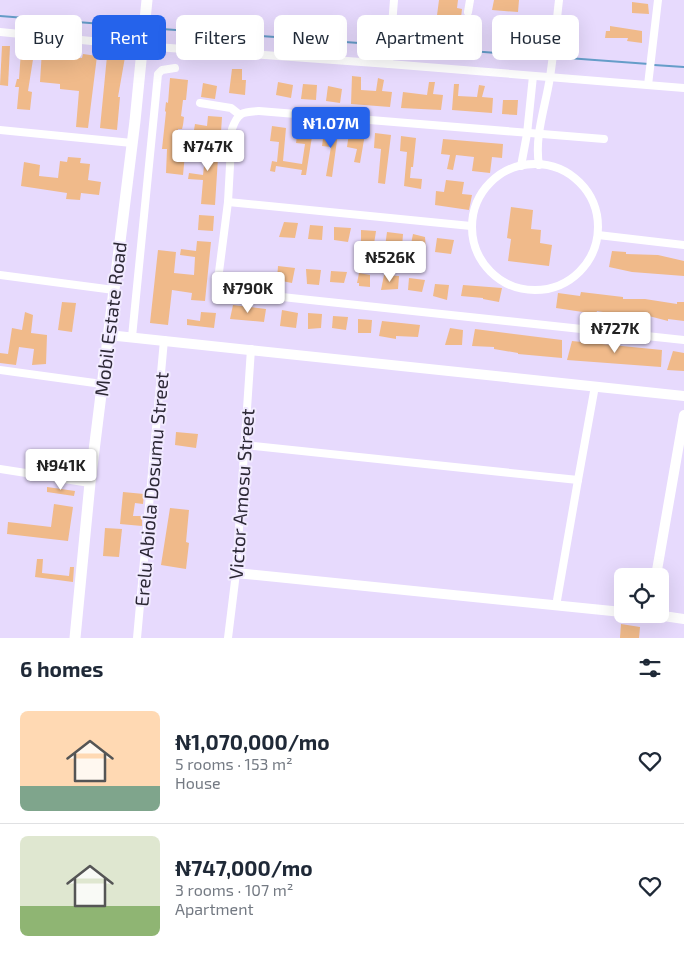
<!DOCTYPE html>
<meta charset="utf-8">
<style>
:root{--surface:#fff;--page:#f2f2f3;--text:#1f2937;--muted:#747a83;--line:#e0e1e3;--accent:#2563eb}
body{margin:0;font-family:"Exo 2",sans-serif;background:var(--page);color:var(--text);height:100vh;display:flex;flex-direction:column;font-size:19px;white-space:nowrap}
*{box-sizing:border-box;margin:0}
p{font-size:16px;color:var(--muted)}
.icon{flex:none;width:28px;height:28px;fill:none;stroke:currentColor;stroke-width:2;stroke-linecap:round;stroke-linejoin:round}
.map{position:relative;height:638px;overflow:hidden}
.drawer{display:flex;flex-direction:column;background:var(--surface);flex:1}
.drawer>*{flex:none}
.guide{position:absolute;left:15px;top:15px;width:655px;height:45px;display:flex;gap:10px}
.fabs{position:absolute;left:614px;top:568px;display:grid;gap:10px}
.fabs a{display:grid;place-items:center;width:55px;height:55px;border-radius:8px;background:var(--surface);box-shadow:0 5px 20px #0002;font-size:25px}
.price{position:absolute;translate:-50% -42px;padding:0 11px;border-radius:5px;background:#fff;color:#222;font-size:16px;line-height:32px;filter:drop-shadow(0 1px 2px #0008)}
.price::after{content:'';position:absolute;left:50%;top:30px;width:15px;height:11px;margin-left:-8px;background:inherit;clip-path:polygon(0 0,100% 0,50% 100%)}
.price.on{background:var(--accent);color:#fff}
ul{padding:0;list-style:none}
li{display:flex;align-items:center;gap:15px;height:125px;padding:0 20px}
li+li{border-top:1px solid var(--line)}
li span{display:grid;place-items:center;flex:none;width:140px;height:100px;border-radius:8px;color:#555}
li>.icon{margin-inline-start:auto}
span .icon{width:60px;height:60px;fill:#fffc;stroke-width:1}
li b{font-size:21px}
h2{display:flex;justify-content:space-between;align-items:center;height:60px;padding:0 20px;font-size:21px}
.chip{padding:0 18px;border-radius:8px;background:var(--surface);box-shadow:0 5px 20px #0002;font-size:18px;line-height:45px}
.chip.on{background:var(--accent);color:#fff}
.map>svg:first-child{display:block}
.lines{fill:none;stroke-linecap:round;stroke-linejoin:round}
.stream{stroke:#659dc9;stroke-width:2}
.building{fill:#f0ba8a}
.minor{stroke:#fff;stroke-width:8}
.tertiary{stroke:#fff;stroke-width:10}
.secondary{stroke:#fff;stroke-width:11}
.labels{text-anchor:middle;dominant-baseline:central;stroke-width:4;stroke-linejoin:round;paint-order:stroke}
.street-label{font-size:19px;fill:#2c2835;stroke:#f1eaff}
</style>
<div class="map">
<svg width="684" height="638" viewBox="0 0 684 638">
<rect width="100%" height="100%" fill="#e7dafd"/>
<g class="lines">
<g class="stream">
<polyline points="0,16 141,27"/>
<polyline points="148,28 387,45"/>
<polyline points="392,45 549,57"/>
<polyline points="554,57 649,64"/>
<polyline points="654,65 684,67"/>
</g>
</g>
<g class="building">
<polygon points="439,0 458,0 457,8 462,9 460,26 436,23"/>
<polygon points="494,0 519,0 518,12 492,10"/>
<polygon points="632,2 648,4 649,14 632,13"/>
<polygon points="610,26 642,31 642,43 627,41 628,38 605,38 606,31 610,31"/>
<polygon points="2,46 10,46 8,86 0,85"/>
<polygon points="42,50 56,52 56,55 82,58 83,54 97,56 88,128 76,127 79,91 60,89 60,84 40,82"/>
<polygon points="21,51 34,53 28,91 32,92 30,110 17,109 19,87 15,87 17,79 19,79"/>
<polygon points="107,56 125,57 118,97 120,97 117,130 100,128"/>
<polygon points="232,69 242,69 242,80 246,80 245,95 229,93"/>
<polygon points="352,76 361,77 361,90 376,91 378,78 384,80 382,91 392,92 390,107 351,104"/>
<polygon points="170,78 188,80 186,100 183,100 181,116 184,117 183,125 182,129 178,129 177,138 181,139 180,153 185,154 183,175 166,173 167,149 162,149 166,112 165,111 166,102 168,103"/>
<polygon points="278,82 293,85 291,98 276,95"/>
<polygon points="429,82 435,82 433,94 443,95 441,110 401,108 403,92 427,95"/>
<polygon points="203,83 217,86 215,99 201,97"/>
<polygon points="303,84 317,85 316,100 301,99"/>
<polygon points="454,84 459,84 458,96 477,97 479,85 485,86 482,97 493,98 492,113 452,110"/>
<polygon points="328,86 342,89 340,103 326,101"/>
<polygon points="503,100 518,100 517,115 502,114"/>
<polygon points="208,116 222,117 221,132 194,130 195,124 207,126"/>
<polygon points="272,126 286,128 283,161 302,164 305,144 296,143 298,128 313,130 306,175 301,175 302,170 276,166 275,172 270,171 272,161 277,162 279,142 270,141"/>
<polygon points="324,131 338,133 332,177 326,176 331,147 322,146"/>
<polygon points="349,133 365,134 360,163 354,162 357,149 347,147"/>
<polygon points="375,133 391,135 385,184 378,183 381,149 374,148"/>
<polygon points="401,136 416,138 413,167 411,167 410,178 422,179 421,189 404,186 407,152 400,151"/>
<polygon points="443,139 503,144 502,158 492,157 490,173 472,171 474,157 456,155 453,170 447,169 450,155 441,154"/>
<polygon points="205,141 219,142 215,205 201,204 203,180 188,179 189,173 203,175 205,157 191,156 192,150 204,151"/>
<polygon points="68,157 81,158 80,163 90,164 88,180 101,182 99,195 81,193 80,200 66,199 67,193 21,186 24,162 40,165 39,176 58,178 60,161 67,162"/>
<polygon points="446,180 464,182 462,194 472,195 469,210 435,205 436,191 444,192"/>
<polygon points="511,207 533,210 531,229 541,230 540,243 552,245 549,266 508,261 511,239 507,238"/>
<polygon points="199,215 214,216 213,231 198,230"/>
<polygon points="284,222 298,223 295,238 279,237"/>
<polygon points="310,225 323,226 322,240 308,239"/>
<polygon points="334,227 351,228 348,242 334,240"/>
<polygon points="361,230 376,231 374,244 361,244"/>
<polygon points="387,232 403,234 402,248 385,247"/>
<polygon points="413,234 425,237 426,250 410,249"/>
<polygon points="437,238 454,240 451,254 435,252"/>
<polygon points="197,241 211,242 205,301 191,300 192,293 172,290 168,325 150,323 158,250 176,252 174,273 194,275 195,257 180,255 181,249 196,251"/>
<polygon points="612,251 626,252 626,254 658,255 684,261 684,276 632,272 609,267"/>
<polygon points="278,266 295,268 292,283 277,280"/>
<polygon points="306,269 321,270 319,285 307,284"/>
<polygon points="331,271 347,272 344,283 330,282"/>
<polygon points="359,273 370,275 370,287 359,286 359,283 357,283"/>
<polygon points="384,275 399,276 398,289 381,290"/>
<polygon points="409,278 425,280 422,292 408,290"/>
<polygon points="435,284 449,285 447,300 433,296"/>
<polygon points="463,285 502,288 499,302 483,299 483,298 461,296"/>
<polygon points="581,292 623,297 623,299 645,299 677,304 677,302 684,302 684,321 668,319 668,321 645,315 621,315 597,311 596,314 556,308 558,293 580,296"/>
<polygon points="62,302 76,303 72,332 58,330"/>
<polygon points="233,305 266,309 264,322 230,319"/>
<polygon points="282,310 298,313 296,328 280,326"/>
<polygon points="25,312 33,315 31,333 47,335 46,364 32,365 34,349 19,347 16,365 0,363 0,353 8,354 12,328 22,330"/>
<polygon points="201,312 216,313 214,328 187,325 187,319 200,321"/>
<polygon points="308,313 322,314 321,328 308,329"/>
<polygon points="333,316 348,317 346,330 332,328"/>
<polygon points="358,319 372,320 371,333 358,333"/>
<polygon points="382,321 420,325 418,337 396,336 396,339 379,336"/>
<polygon points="450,328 463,330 462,345 445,345"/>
<polygon points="475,329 562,340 562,358 518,354 518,353 494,349 494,347 472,346"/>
<polygon points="572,341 662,350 661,367 567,360"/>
<polygon points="673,351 684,353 684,371 667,370"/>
<polygon points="176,432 198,434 196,448 175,445"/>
<polygon points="47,487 75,491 74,496 47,492"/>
<polygon points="123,492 144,494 143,504 135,503 133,516 142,516 142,526 120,524"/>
<polygon points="54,504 73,507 68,541 7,534 8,522 51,527"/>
<polygon points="170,508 189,510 186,542 189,543 186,569 161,565"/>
<polygon points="105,528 122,529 119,557 103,556"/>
<polygon points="37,559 43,559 42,573 69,576 70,567 74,567 73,582 35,577"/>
<polygon points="621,624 640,627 639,638 620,638"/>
</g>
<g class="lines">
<g class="minor">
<polyline points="468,12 470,0"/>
<polyline points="0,32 142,46 389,64 684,88"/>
<polyline points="389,64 394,0"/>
<polyline points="648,85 658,0"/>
<polyline points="200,103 231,108 240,115"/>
<polyline points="0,130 132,143"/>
<path d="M604,139L259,111C242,112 238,112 232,129L228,202L219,272L221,283L226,290L236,292L684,340"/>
<circle cx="535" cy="227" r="63"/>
<path d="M539,165C534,136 546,105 550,77C554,51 556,26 559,0"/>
<polyline points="521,166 527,134 533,76"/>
<polyline points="228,202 471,226"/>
<polyline points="598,235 684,245"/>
<polyline points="0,275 114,290"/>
<polyline points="132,337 158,74 162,70 175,68"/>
<polyline points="0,370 102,384"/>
<polyline points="244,445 578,480 595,386"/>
<polyline points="0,469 90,483"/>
<polyline points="556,606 578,480"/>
<polyline points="137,638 164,340"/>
<polyline points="228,638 236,573 251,349"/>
</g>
<g class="tertiary">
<polyline points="108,335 684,396"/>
<polyline points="236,573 622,612"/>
<polyline points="656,576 684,415"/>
<polyline points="637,614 650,615"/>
<polyline points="650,614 684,619"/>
</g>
<polyline class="secondary" points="75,638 90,483 135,121 147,0"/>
</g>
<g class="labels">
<g class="street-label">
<text transform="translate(110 319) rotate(-83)">Mobil Estate Road</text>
<text transform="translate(151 489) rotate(-85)">Erelu Abiola Dosumu Street</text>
<text transform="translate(241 494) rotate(-86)">Victor Amosu Street</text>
</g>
</g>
</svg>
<div class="fabs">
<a><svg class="icon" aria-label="locate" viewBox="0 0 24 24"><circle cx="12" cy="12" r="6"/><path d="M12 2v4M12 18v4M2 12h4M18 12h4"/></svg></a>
</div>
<b class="price on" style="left:331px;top:149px">₦1.07M</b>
<b class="price" style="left:208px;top:172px">₦747K</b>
<b class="price" style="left:390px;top:283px">₦526K</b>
<b class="price" style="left:248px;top:314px">₦790K</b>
<b class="price" style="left:615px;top:354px">₦727K</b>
<b class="price" style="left:61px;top:491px">₦941K</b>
<div class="guide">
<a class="chip">Buy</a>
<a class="chip on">Rent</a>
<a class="chip">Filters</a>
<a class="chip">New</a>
<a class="chip">Apartment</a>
<a class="chip">House</a>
</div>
</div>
<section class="drawer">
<h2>6 homes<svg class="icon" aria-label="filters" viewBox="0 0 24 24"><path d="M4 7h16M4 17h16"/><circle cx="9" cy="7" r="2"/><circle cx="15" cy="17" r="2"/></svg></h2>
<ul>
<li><span style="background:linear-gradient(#ffd9b3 75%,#7fa58c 0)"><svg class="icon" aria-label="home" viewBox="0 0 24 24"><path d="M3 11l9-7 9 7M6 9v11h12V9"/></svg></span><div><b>₦1,070,000/mo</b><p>5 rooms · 153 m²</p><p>House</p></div><svg class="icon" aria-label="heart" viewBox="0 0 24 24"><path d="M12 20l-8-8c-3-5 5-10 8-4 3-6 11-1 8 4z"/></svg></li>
<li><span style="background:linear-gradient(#dfe7d0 70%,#8fb573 0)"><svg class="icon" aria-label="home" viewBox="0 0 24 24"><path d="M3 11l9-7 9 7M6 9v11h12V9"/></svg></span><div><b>₦747,000/mo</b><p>3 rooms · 107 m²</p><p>Apartment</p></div><svg class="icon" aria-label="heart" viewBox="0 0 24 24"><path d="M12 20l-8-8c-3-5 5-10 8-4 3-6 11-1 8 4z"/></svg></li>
</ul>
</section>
